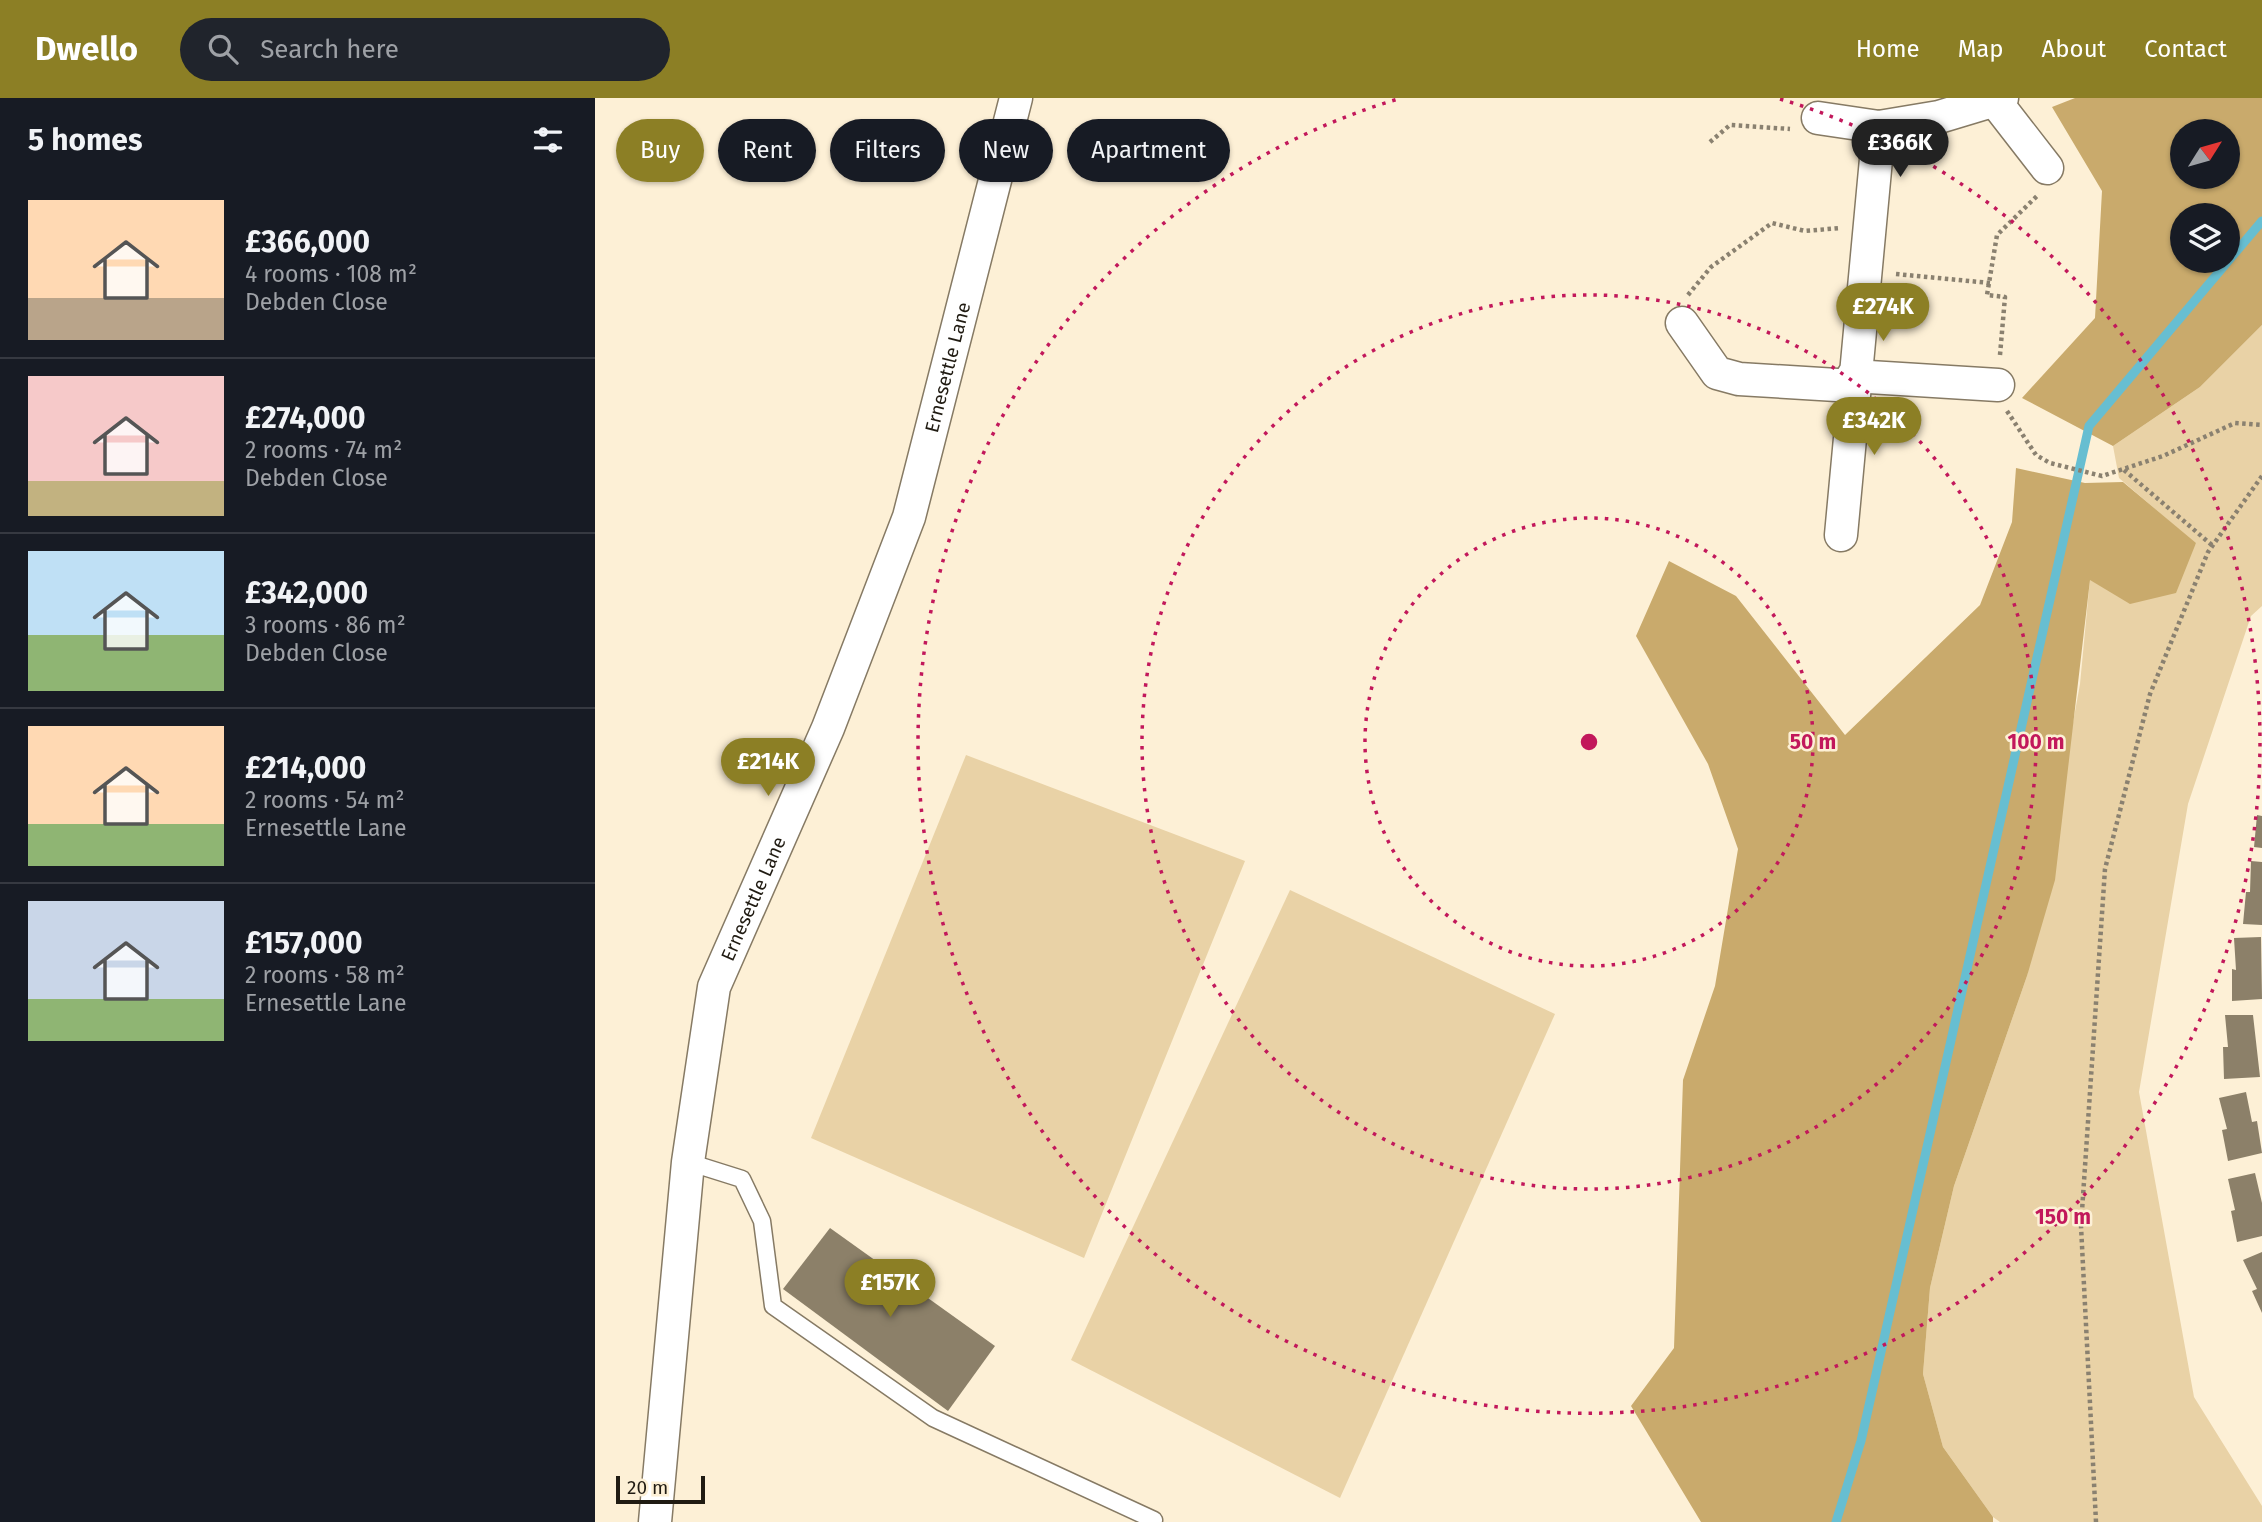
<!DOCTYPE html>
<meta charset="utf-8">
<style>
:root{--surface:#171b24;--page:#20242c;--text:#f1f3f6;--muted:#9ea1a6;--line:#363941;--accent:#8c7f25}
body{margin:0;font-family:"Fira Sans",sans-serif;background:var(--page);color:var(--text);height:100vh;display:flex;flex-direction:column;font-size:26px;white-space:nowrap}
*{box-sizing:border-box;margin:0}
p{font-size:23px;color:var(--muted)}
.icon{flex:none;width:38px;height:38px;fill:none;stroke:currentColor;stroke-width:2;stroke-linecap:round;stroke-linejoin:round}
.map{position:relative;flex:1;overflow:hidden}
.sheet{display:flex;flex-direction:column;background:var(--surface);width:595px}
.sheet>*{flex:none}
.guide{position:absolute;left:21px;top:21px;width:665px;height:63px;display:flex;gap:14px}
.needle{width:46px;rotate:53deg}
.fabs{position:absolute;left:1575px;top:21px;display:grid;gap:14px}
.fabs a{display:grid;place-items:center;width:70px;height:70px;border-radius:50%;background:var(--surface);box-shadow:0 2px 5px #0004;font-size:35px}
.scale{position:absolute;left:21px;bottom:18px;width:89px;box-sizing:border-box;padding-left:7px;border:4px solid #201b12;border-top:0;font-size:19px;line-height:24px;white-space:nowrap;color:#201b12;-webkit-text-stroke:5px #fdf0d6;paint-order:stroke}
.price{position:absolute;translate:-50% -60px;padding:0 16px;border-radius:24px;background:var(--accent);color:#fff;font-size:23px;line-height:46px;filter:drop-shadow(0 2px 4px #0008)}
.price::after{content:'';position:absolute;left:50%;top:42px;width:21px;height:16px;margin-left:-10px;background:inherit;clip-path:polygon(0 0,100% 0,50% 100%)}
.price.active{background:#222;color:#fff}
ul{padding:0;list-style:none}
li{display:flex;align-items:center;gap:21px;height:175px;padding:0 28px}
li+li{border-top:2px solid var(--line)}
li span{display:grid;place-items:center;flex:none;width:196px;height:140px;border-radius:0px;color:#555}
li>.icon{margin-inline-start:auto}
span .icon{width:84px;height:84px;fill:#fffc;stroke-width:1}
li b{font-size:30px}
h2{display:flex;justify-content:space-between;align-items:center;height:84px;padding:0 28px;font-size:30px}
.chip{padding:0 24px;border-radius:32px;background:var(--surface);box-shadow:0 2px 5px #0004;font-size:24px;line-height:63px}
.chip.active{background:var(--accent);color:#fff}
header{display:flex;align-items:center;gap:42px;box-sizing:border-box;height:98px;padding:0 35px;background:var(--accent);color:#fff}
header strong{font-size:33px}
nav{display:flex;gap:38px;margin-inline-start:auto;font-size:24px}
.search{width:490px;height:63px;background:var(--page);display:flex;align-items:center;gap:18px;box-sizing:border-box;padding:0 24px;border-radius:38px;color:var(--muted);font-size:26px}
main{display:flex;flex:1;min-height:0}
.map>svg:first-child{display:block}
.green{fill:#e9d2a6}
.forest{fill:#c9aa6c;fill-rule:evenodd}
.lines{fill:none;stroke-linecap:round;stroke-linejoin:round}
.stream{stroke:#67bed1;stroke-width:9}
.building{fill:#8c8069}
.service-casing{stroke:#867a64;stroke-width:19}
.minor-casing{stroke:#867a64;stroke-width:35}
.path{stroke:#8a8170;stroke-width:4.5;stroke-dasharray:3.5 3.5;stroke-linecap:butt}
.service{stroke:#fff;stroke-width:16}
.minor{stroke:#fff;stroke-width:32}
.ring{fill:none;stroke:#c2185b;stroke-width:3.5;stroke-dasharray:3.5 7}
.labels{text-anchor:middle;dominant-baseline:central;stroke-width:5;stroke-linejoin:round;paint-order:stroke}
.street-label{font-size:19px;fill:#201b12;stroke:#fdf0d6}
.centre{fill:#c2185b;stroke:#fdf0d6;stroke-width:3.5}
.ring-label{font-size:21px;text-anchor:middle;font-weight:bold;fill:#c2185b;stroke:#fdf0d6;stroke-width:5;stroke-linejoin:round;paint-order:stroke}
</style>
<header>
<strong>Dwello</strong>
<div class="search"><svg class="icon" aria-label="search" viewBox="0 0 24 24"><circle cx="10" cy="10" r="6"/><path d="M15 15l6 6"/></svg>Search here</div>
<nav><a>Home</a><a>Map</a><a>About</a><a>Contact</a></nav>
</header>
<main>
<section class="sheet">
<h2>5 homes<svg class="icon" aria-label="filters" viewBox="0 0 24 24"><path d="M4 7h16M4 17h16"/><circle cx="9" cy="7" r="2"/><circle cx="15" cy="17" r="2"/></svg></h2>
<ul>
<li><span style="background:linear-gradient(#ffd9b3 70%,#b9a48a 0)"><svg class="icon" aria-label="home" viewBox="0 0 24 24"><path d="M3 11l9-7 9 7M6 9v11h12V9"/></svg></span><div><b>£366,000</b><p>4 rooms · 108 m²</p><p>Debden Close</p></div></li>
<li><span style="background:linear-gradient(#f6c9c9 75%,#c2b280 0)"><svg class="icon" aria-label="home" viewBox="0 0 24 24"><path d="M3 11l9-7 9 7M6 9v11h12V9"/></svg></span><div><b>£274,000</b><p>2 rooms · 74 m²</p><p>Debden Close</p></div></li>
<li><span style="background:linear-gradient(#bfe0f5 60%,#8fb573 0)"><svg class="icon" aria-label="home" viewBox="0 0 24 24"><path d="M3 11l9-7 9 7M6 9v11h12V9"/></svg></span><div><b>£342,000</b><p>3 rooms · 86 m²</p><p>Debden Close</p></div></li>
<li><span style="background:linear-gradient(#ffd9b3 70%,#8fb573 0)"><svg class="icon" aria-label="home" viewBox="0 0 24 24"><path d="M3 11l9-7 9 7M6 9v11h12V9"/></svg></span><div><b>£214,000</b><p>2 rooms · 54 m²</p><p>Ernesettle Lane</p></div></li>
<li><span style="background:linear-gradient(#c9d6e8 70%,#8fb573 0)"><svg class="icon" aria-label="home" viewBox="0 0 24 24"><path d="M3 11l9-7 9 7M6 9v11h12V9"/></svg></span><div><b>£157,000</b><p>2 rooms · 58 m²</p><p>Ernesettle Lane</p></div></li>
</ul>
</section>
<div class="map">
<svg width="1667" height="1424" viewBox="0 0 1667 1424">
<rect width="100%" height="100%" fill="#fdf0d6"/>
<g class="green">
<polygon points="1667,227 1667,508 1656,518 1593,706 1544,994 1599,1299 1667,1408 1667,1424 1405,1424 1398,1419 1348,1349 1328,1276 1335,1190 1359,1088 1432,878 1485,586 1495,481 1601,446 1524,380 1518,348 1605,289"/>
<polygon points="371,657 650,763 489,1160 216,1040"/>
<polygon points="695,792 960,916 745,1400 476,1262"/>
</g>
<g class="forest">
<path d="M1480,0H1667V227L1605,289L1518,348L1427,300L1500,220L1507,93L1457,9ZM1587,33H1633V79H1587ZM1587,117H1633V163H1587Z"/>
<polygon points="1421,370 1490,385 1528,384 1601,445 1581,495 1535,506 1495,482 1460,782 1432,878 1359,1088 1335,1190 1328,1276 1348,1349 1398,1419 1398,1424 1106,1424 1036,1308 1079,1250 1088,982 1120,888 1143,751 1113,666 1041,538 1074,463 1141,498 1250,637 1385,507 1417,424"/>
</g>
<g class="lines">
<polyline class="stream" points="1241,1424 1266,1343 1494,328 1667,123"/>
</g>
<g class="building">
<polygon points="1662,717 1667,718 1667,750 1659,749"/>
<polygon points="1656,763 1667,764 1667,827 1648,826 1651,794 1655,794"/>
<polygon points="1666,839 1667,901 1637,903 1637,871 1641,872 1639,840"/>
<polygon points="1630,917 1658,917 1665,979 1629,981 1628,949 1633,949"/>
<polygon points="1651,994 1657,1024 1662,1023 1667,1055 1633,1063 1627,1032 1632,1031 1624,1000"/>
<polygon points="1660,1075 1667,1105 1667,1138 1642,1144 1636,1113 1640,1112 1633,1081"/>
<polygon points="235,1130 400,1248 353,1313 188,1191"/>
<polygon points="1667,1154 1667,1215 1657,1193 1662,1191 1648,1162"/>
</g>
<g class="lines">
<g class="service-casing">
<polyline id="service" points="93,1064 147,1081 167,1123 178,1208 338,1320 559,1422"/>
</g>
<g class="minor-casing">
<g id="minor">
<polyline points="1400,3 1452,70"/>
<polyline points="1223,20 1284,29 1344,19 1407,0"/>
<polyline points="1087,225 1122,275 1144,281 1258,288"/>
<polyline points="1258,278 1403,287"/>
<polyline points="1246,437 1284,29"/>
<path id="s1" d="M60,1424L93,1064L119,889L233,630L314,419L421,0"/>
</g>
</g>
<g class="path">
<polyline points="1115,44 1135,27 1195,31"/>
<polyline points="1301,176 1395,185"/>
<polyline points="1093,197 1116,169 1177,125 1210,133 1245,130"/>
<polyline points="1405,257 1410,199 1392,197 1402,137 1443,97"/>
<polyline points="1412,313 1441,357 1455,365 1507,378 1568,358 1640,325 1667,327"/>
<polyline points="1529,372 1618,448"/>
<polyline points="1501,1424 1486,1128 1510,771 1555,596 1613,454 1667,378"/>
</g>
<use href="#service" class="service"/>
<use href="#minor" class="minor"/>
</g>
<g class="ring">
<circle cx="994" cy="644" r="224"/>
<circle cx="994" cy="644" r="447"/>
<path d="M1185 1A671 671 0 1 1 803 1"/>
</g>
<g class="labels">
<g class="street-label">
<text stroke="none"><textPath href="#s1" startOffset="1202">Ernesettle Lane</textPath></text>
<text stroke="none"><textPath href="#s1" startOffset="635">Ernesettle Lane</textPath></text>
</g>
</g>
<circle cx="994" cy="644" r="10" class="centre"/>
<g class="ring-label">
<text x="1218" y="651">50 m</text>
<text x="1441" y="651">100 m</text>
<text x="1468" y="1126">150 m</text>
</g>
</svg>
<div class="fabs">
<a><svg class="needle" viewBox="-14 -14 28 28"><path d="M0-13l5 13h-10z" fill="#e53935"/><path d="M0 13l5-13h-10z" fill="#9ea1a6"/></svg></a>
<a><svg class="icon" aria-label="layers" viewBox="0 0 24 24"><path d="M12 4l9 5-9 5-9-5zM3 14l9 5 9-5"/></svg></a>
</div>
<div class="scale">20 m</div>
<b class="price active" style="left:1305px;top:81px">£366K</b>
<b class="price" style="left:1288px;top:245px">£274K</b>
<b class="price" style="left:1279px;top:359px">£342K</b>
<b class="price" style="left:173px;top:700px">£214K</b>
<b class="price" style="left:295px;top:1221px">£157K</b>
<div class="guide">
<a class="chip active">Buy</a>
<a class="chip">Rent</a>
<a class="chip">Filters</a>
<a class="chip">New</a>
<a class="chip">Apartment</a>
</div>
</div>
</main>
